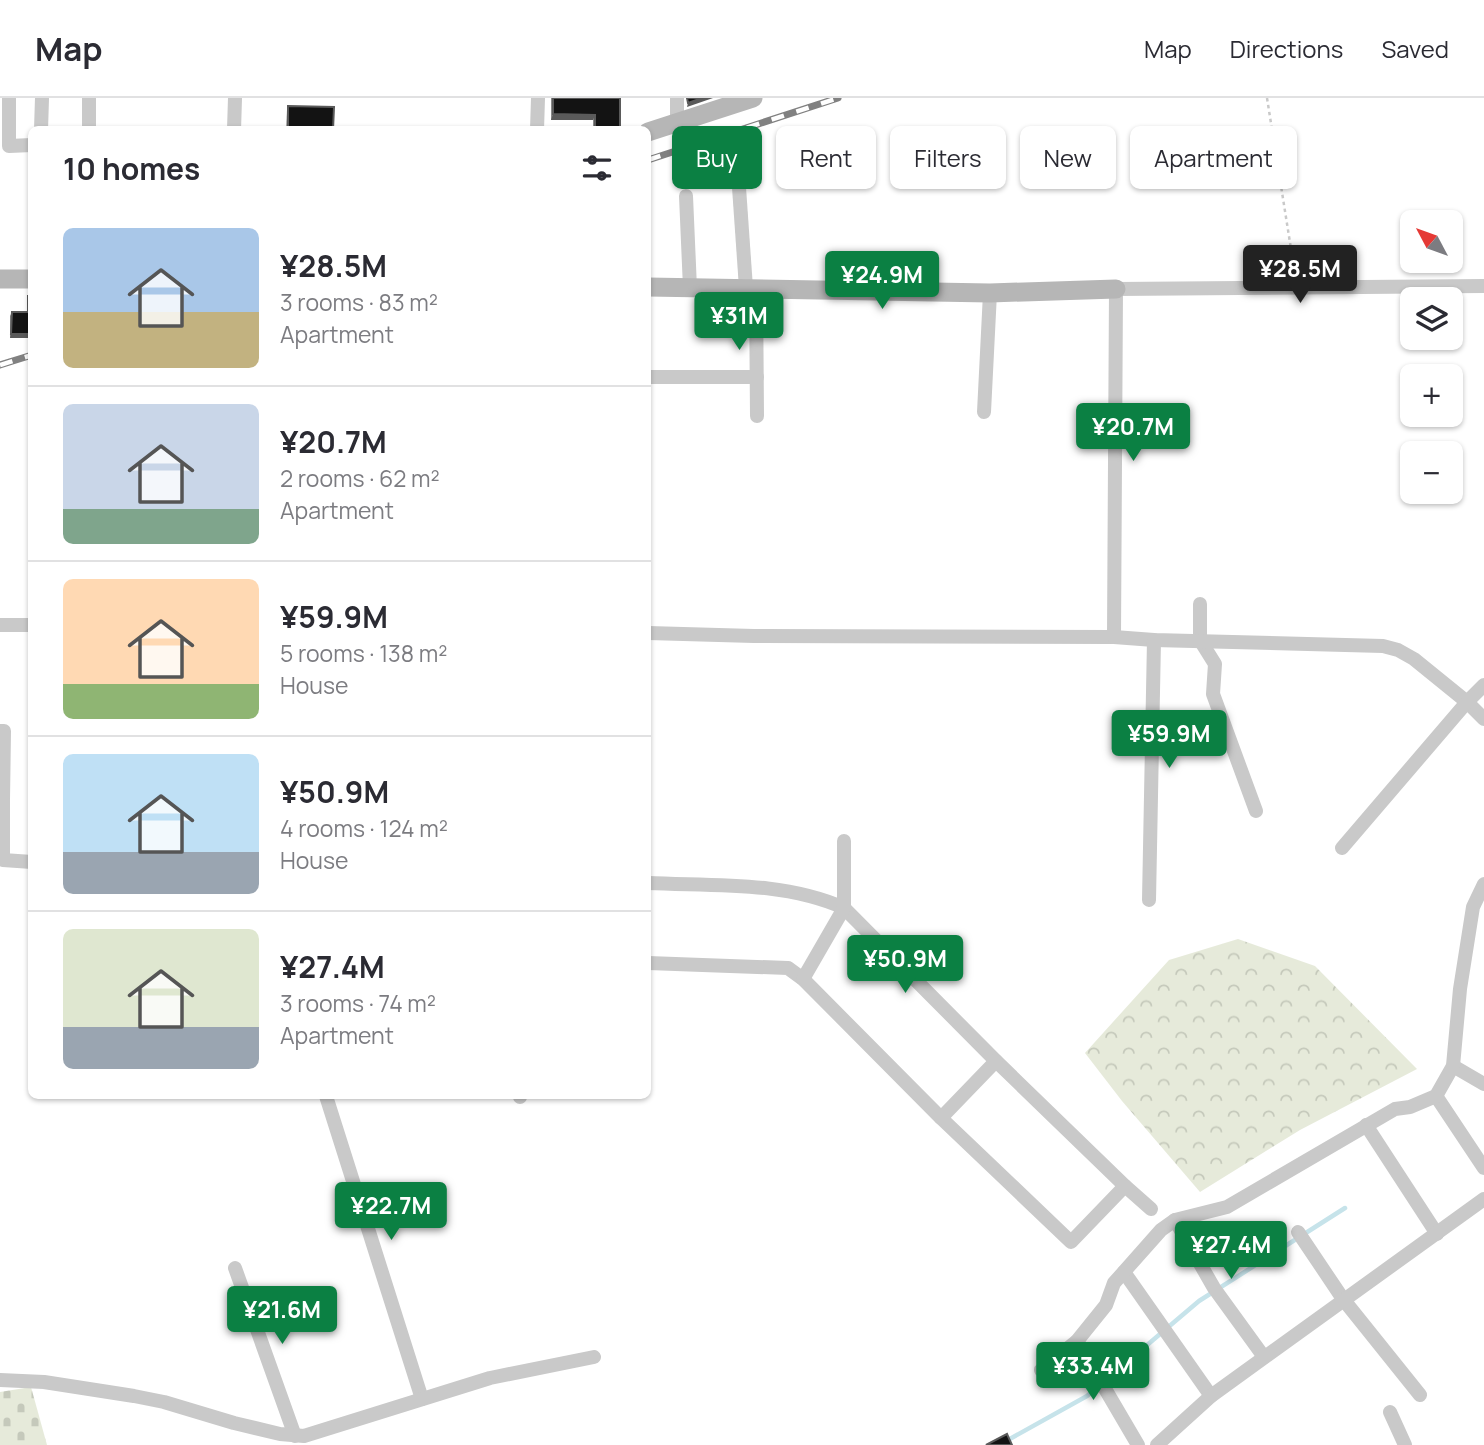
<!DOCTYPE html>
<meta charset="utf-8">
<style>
:root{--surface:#fff;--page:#f7f7f7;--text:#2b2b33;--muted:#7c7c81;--line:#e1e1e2;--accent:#0b8043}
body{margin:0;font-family:Manrope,sans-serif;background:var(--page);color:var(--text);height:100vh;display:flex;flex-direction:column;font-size:26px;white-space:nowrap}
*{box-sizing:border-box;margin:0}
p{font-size:23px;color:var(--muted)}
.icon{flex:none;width:38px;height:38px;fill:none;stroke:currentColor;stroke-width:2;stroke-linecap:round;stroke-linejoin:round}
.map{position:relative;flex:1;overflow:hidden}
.details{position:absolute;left:28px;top:28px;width:623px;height:973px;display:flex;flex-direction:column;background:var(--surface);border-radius:10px;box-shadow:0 2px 5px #0004}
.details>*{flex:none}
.hud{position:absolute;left:672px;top:28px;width:665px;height:63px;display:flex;gap:14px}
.needle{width:46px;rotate:311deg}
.controls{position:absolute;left:1400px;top:112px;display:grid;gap:14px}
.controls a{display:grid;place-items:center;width:63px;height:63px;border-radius:10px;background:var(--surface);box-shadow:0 2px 5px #0004;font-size:35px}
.price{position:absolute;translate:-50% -60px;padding:0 16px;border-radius:7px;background:var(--accent);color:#fff;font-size:23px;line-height:46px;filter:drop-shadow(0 2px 4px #0008)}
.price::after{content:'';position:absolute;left:50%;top:42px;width:21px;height:16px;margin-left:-10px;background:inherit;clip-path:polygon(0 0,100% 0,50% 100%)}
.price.current{background:#222;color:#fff}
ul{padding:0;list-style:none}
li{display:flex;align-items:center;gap:21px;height:175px;padding:0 35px}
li+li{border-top:2px solid var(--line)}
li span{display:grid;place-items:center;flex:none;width:196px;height:140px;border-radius:10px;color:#555}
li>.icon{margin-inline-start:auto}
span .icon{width:84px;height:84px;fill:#fffc;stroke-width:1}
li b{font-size:30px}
h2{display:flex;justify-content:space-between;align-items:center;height:84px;padding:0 35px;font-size:30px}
.tag{padding:0 24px;border-radius:10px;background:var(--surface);box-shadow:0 2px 5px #0004;font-size:24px;line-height:63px}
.tag.current{background:var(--accent);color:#fff}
header{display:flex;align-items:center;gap:42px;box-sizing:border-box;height:98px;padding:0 35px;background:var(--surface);border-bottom:2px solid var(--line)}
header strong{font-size:33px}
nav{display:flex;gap:38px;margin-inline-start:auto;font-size:24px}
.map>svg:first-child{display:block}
.forest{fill:url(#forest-crowns)}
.cemetery{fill:url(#cemetery-stones)}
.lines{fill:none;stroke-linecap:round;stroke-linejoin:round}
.stream{stroke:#c6e3ea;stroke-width:4.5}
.path{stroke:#c9c9c9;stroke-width:2.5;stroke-dasharray:3.5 3.5;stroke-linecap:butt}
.street{stroke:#c9c9c9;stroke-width:14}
.secondary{stroke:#b6b6b6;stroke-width:19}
.rail-casing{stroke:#818181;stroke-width:7}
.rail{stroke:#fff;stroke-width:4.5;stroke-dasharray:13;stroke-linecap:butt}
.wall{fill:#898989}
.shaded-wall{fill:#5a5a5a}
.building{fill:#131313;stroke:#5a5a5a;stroke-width:2}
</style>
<header>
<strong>Map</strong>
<nav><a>Map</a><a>Directions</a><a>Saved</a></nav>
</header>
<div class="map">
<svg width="1484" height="1347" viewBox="0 0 1484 1347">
<defs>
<pattern id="forest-crowns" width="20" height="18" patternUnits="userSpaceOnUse" patternTransform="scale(1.75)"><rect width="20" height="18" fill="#e6eada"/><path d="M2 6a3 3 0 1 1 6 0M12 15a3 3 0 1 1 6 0" fill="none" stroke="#c5c9bb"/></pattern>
<pattern id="cemetery-stones" width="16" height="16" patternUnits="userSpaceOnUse" patternTransform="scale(1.75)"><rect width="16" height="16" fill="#e6eada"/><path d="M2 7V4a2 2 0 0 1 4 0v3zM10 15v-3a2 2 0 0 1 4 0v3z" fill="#c5c9bb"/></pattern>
</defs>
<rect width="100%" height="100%" fill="#fff"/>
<polygon class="forest" points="1238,841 1315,868 1417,971 1300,1032 1200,1094 1122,1003 1085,955 1169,862"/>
<polygon class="cemetery" points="31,1289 47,1347 0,1347 0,1294"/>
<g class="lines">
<polyline class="stream" points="999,1347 1087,1298 1199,1203 1345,1110"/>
<polyline class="path" points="1267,0 1295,176"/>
<g class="street">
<polyline points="9,0 9,48 32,47"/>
<polyline points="677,24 677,0"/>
<polyline points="41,32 42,0"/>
<polyline points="89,32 89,0"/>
<polyline points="234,32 235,0"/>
<polyline points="537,32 538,0"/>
<polyline points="738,75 746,190"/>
<polyline points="686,98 690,190"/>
<polyline points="756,190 757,318"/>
<polyline points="648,279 757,279"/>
<polyline points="984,314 990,195"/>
<polyline points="1200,506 1200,542 1215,566 1213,596 1256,713"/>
<polyline points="0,527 32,527"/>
<polyline points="648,535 754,538 1114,539 1154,542 1383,548 1398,552 1414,561 1467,604 1484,621"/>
<polyline points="1114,539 1116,191 1484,188"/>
<polyline points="0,633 4,633 3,702 0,702"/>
<polyline points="3,702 3,762 32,764"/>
<polyline points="1342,750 1467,604 1484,587"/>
<path d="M648,785C713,788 783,783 844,810L996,963L1125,1088"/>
<polyline points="1149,802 1154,542"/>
<polyline points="648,865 788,870 803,881 941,1020 1071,1144 1125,1088 1151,1111"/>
<polyline points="803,881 844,810 844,743"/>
<polyline points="1453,968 1484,986"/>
<polyline points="326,998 422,1301"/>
<polyline points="1436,998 1484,1070"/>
<polyline points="520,999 520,998"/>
<polyline points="941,1020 996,963"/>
<polyline points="1366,1027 1437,1136"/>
<polyline points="1175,1122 1214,1190 1264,1259"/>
<polyline points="1298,1134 1343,1201 1420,1297"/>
<polyline points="235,1170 295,1338"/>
<polyline points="1124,1174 1211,1298"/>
<polyline points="1077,1243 1138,1347"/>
<polyline points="1041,1272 1077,1243 1106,1207 1114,1185 1161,1132 1175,1122 1227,1109 1395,1011 1410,1009 1436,998 1453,968 1460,891 1473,809 1484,786"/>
<polyline points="0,1282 44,1284 134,1298 164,1304 234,1325 280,1336 304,1338 490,1280 594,1259"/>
<polyline points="1390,1314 1405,1347"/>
<polyline points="1157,1347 1211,1298 1484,1101"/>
</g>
<g class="secondary">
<polyline points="648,34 753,0"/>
<polyline points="0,181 32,181"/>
<polyline points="648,189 990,195 1116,191"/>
</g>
<g class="rail-casing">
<g id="rail">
<polyline points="648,62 838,0"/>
<polyline points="0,267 32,257"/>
</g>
</g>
<use href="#rail" class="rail"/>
</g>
<g class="wall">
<polygon points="551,0 620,0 619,32 593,32 593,22 551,22"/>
<polygon points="288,8 333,32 286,32 287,12"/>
<polygon points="28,198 32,198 32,240 10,240 10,218 12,214 27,214 27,201"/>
</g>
<g class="shaded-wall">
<polygon points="702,0 713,0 687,9 688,5"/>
<polygon points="553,16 595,17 593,22 551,22"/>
<polygon points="11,236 32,236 32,240 10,240"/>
</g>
<g class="building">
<polygon points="553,0 620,0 620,30 614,32 595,32 595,17 553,16"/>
<polygon points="687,0 702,0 688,5"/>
<polygon points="288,8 334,9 333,32 288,32"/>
<polygon points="28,198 32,198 32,236 11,236 12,214 28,214"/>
<polygon points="1007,1336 1012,1347 986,1347"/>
</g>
</svg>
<div class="controls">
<a><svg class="needle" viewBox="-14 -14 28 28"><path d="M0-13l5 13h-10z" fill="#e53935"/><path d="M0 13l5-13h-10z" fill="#7c7c81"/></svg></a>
<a><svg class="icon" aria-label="layers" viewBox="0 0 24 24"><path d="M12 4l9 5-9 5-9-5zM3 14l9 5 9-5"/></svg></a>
<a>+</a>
<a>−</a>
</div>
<b class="price current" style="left:1300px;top:207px">¥28.5M</b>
<b class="price" style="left:882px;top:213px">¥24.9M</b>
<b class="price" style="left:739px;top:254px">¥31M</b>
<b class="price" style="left:1133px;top:365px">¥20.7M</b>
<b class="price" style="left:1169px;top:672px">¥59.9M</b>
<b class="price" style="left:905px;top:897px">¥50.9M</b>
<b class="price" style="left:391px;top:1144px">¥22.7M</b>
<b class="price" style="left:1231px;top:1183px">¥27.4M</b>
<b class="price" style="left:282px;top:1248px">¥21.6M</b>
<b class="price" style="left:1093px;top:1304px">¥33.4M</b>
<div class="hud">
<a class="tag current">Buy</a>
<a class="tag">Rent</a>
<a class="tag">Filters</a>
<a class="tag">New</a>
<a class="tag">Apartment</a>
</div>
<section class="details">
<h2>10 homes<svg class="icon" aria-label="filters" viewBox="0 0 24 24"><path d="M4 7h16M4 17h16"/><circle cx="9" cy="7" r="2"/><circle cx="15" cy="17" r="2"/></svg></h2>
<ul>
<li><span style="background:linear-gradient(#a9c7e8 60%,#c2b280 0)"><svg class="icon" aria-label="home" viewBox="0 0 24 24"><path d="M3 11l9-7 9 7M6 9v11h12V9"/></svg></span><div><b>¥28.5M</b><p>3 rooms · 83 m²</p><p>Apartment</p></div></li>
<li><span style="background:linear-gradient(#c9d6e8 75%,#7fa58c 0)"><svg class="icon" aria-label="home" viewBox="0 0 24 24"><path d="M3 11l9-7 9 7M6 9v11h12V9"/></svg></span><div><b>¥20.7M</b><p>2 rooms · 62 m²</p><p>Apartment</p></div></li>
<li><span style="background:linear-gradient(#ffd9b3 75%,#8fb573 0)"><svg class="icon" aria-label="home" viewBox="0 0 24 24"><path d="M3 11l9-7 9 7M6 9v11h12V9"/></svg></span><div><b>¥59.9M</b><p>5 rooms · 138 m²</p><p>House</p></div></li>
<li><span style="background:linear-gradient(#bfe0f5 70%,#9aa5b1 0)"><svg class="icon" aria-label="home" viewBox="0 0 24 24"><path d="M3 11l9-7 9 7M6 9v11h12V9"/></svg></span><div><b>¥50.9M</b><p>4 rooms · 124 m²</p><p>House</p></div></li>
<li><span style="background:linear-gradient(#dfe7d0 70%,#9aa5b1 0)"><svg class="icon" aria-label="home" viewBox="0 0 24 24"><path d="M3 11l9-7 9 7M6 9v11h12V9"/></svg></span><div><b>¥27.4M</b><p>3 rooms · 74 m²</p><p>Apartment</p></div></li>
</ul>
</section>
</div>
